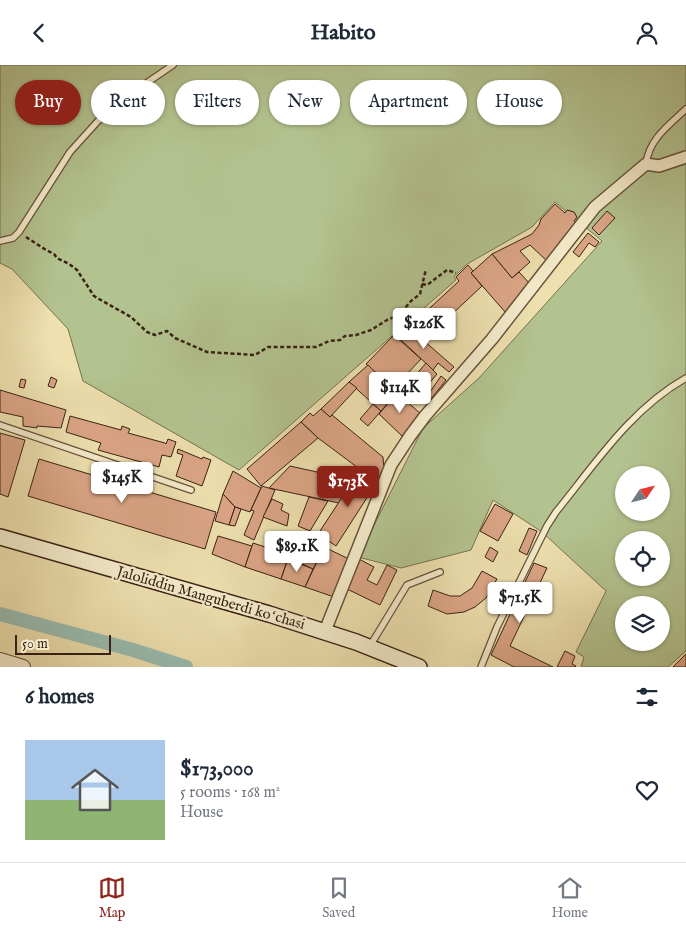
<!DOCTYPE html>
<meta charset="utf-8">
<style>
:root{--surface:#fff;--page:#f6f6f7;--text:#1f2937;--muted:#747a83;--line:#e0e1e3;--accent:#8f2418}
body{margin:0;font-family:"IM FELL English",serif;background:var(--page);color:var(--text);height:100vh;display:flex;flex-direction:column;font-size:19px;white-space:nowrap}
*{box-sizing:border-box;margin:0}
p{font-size:16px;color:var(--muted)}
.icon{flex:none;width:28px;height:28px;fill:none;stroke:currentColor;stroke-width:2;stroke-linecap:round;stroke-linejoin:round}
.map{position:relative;height:602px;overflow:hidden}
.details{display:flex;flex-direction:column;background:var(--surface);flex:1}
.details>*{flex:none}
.guide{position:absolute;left:15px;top:15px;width:656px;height:45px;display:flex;gap:10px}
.needle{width:32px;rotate:55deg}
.fabs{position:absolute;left:615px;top:401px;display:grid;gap:10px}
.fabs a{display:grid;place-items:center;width:55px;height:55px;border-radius:50%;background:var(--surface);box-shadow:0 1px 4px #0004;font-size:25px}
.scale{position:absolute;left:15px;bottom:12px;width:96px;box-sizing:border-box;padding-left:5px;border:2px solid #382214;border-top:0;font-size:14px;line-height:18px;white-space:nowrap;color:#382214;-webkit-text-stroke:4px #f4ebcb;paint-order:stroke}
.price{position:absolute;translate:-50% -42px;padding:0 11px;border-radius:5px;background:#fff;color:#222;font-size:16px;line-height:32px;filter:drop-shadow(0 1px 2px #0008)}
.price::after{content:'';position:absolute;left:50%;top:30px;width:15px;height:11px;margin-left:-8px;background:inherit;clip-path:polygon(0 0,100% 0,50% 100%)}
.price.current{background:var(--accent);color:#fff}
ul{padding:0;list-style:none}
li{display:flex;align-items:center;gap:15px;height:125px;padding:0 25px}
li+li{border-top:1px solid var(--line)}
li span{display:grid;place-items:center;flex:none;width:140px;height:100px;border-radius:0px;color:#555}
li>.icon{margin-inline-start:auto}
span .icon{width:60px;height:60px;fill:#fffc;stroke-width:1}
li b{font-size:21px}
h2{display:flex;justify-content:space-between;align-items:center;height:60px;padding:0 25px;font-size:21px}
.pill{padding:0 18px;border-radius:22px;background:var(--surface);box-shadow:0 1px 4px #0004;font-size:18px;line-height:45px}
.pill.current{background:var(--accent);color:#fff}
header{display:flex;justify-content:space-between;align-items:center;height:65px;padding:0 25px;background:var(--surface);font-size:22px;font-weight:700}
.tab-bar{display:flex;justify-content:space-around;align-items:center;height:70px;border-top:1px solid var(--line);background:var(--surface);font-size:14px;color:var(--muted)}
.tab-bar a{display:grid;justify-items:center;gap:2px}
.tab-bar .current{color:var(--accent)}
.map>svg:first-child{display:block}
.green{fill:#b3c38f;stroke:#767252;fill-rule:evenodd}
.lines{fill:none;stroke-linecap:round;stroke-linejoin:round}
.canal{stroke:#9abcb0;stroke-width:14}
.building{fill:#dba585;stroke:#382214}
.service-casing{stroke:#66523b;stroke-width:8}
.minor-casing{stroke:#66523b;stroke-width:14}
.tertiary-casing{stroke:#66523b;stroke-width:16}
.secondary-casing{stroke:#382214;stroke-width:18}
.path{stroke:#382214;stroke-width:2.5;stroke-dasharray:4 2.5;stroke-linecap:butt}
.service{stroke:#f4ebcb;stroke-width:5.5}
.minor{stroke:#f4ebcb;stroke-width:11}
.tertiary{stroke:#f4ebcb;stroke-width:14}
.secondary{stroke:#f4ebcb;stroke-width:15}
.labels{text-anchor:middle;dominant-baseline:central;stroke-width:4.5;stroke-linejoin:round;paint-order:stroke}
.street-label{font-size:15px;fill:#382214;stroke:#f4ebcb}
</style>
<header><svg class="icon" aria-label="back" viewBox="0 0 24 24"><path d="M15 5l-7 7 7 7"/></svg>Habito<svg class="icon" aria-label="person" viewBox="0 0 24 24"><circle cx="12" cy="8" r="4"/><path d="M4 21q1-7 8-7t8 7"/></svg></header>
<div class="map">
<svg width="686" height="602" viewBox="0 0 686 602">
<rect width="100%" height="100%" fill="#eee0af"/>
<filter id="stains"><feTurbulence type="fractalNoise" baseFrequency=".004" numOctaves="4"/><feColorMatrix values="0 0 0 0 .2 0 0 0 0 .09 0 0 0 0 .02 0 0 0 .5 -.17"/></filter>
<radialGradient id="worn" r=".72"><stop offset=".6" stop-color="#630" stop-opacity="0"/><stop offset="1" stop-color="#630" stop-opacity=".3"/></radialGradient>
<path class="green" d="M0,0H686V586L668,602H581L584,592L576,587L606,526L542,467L493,435L471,485L401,503L358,492L423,363L479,313L602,176L555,137L532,162L467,199L454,212L456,215L239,405L83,316L68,264L12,204L0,198ZM624,410H661V448H624ZM624,475H661V512H624ZM624,540H661V578H624Z"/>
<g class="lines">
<polyline class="canal" points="0,549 133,585 186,602"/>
</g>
<g class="building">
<polygon points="555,139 565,148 567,145 574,147 577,152 574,156 577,159 548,197 530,180 520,186 530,197 512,213 492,189 532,169 539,160 541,154"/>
<polygon points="607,146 615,153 599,170 592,163"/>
<polygon points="588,168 599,177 595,182 589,178 579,192 573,187"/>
<polygon points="492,189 512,213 519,207 531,220 506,248 471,208"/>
<polygon points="468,200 473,206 471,208 482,221 433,267 419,253 459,216 456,212"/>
<polygon points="407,261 454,302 449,307 438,298 433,305 398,272"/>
<polygon points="394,270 421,294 393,324 366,299"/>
<polygon points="426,298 437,309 422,327 410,317"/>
<polygon points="368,300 397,328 381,346 349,317"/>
<polygon points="441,311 446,315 431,334 422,327 425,323 430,327"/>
<polygon points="51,312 57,315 54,323 48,321"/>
<polygon points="21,314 26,315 24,323 19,322"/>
<polygon points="349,317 357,323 330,352 321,344"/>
<polygon points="0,325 66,345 61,363 37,361 37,363 23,361 23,352 0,347"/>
<polygon points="397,328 421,349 402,371 379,349"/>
<polygon points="373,339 381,346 368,361 360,354"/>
<polygon points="321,344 330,352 332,350 383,392 384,407 377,417 318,373 301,357 310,348 313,351"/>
<polygon points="70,351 121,365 122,361 130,364 128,368 165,378 166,379 168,374 176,377 171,392 162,390 159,402 98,385 101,378 66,367"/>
<polygon points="301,357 318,373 261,421 247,404"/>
<polygon points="0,368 25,375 8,432 0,429"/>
<polygon points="178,384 202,394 203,392 211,395 202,421 176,411 183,390 177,388"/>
<polygon points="39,394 216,447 205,484 28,431"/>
<polygon points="290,401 353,415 339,438 269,423"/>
<polygon points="360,405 377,417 336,481 318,469"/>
<polygon points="233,406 261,423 250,447 235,442 223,429"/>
<polygon points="262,421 275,425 254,475 244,470 254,446 251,445"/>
<polygon points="223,429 235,442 229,460 215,456"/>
<polygon points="309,432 328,436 310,466 298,461"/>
<polygon points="272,434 283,439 281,445 289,449 287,461 263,452"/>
<polygon points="495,439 513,449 498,476 480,466"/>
<polygon points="235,442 241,444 235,461 229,460"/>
<polygon points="529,463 537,466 527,490 519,486"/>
<polygon points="310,469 326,479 313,504 296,496"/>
<polygon points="218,471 252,481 245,502 212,489"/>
<polygon points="253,478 289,490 281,514 245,502"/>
<polygon points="324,482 349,494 334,532 305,522"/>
<polygon points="490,482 498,487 493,497 485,492"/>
<polygon points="288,494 313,504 305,522 281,514"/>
<polygon points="359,494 374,502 367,515 377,520 387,500 397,505 380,540 345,523"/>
<polygon points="534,498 547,503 510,581 553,602 514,602 491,590"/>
<polygon points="482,506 497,514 486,533 475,542 464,547 447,549 428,541 433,525 450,531 460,531 472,523"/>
<polygon points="565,586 575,591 572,599 576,601 575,602 557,602"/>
<polygon points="686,589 686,602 673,602"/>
</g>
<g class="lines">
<g class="service-casing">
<g id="service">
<path d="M646,99C649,74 669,60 686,44"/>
<polyline points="0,176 13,173 19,167 70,87 98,56 123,34 173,0"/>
<polyline points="0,360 191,425"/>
<polyline points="370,581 407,520 440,507"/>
<path d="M481,602L497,562L547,461L556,447C595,399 631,344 686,313"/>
</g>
</g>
<g class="minor-casing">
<polyline id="minor" points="325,566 391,400 410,371 425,351 492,274 595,142 646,99 659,101 686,92"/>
</g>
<g class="tertiary-casing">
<polyline id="tertiary" points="0,595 23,602"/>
</g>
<g class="secondary-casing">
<polyline id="secondary" points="0,472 269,549 356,577 419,602"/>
</g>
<g class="path">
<polyline points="26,172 46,185 54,189 57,193 69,199 77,205 94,231 99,234 131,252 147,267 155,270 167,266 175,273 207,287 255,290 268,282 316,282 329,276 340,275 345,271 356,270 371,265 387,255 399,250 411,236 420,229 426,204"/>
<polyline points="422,219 427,220 447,205 456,208"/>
</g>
<use href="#service" class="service"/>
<use href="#minor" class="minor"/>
<use href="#tertiary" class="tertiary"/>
<use href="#secondary" class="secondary"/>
</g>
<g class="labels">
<g class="street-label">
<text transform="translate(211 533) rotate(16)">Jaloliddin Manguberdi koʻchasi</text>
</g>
</g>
<rect width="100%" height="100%" filter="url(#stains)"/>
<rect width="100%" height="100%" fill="url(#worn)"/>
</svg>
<div class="fabs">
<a><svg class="needle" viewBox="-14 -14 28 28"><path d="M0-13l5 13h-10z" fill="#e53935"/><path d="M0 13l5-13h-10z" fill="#747a83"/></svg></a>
<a><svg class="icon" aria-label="locate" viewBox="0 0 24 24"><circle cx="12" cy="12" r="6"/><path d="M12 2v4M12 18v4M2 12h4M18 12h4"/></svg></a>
<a><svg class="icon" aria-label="layers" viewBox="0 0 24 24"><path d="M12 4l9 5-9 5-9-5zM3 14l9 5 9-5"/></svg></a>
</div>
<div class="scale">50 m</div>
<b class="price" style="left:424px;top:285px">$126K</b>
<b class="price" style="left:400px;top:349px">$114K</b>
<b class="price" style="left:122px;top:439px">$145K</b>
<b class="price current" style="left:348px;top:443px">$173K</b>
<b class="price" style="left:297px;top:508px">$89.1K</b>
<b class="price" style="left:520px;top:559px">$71.5K</b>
<div class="guide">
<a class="pill current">Buy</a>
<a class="pill">Rent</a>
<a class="pill">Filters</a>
<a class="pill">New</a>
<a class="pill">Apartment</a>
<a class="pill">House</a>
</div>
</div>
<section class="details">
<h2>6 homes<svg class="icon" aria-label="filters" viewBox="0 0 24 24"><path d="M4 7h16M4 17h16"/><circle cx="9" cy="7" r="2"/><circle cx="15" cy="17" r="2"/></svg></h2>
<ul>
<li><span style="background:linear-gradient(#a9c7e8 60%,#8fb573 0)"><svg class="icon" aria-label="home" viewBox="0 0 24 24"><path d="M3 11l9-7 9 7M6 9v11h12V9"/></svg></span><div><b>$173,000</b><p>5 rooms · 168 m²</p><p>House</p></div><svg class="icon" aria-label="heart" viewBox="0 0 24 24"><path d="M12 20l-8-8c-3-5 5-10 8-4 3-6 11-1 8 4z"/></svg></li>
</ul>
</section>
<nav class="tab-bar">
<a class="current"><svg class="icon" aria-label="map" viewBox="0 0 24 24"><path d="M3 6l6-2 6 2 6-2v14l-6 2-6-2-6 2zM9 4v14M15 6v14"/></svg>Map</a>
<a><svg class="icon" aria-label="saved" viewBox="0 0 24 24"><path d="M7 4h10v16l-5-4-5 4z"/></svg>Saved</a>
<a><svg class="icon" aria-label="home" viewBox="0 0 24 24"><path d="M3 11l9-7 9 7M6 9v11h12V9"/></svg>Home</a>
</nav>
